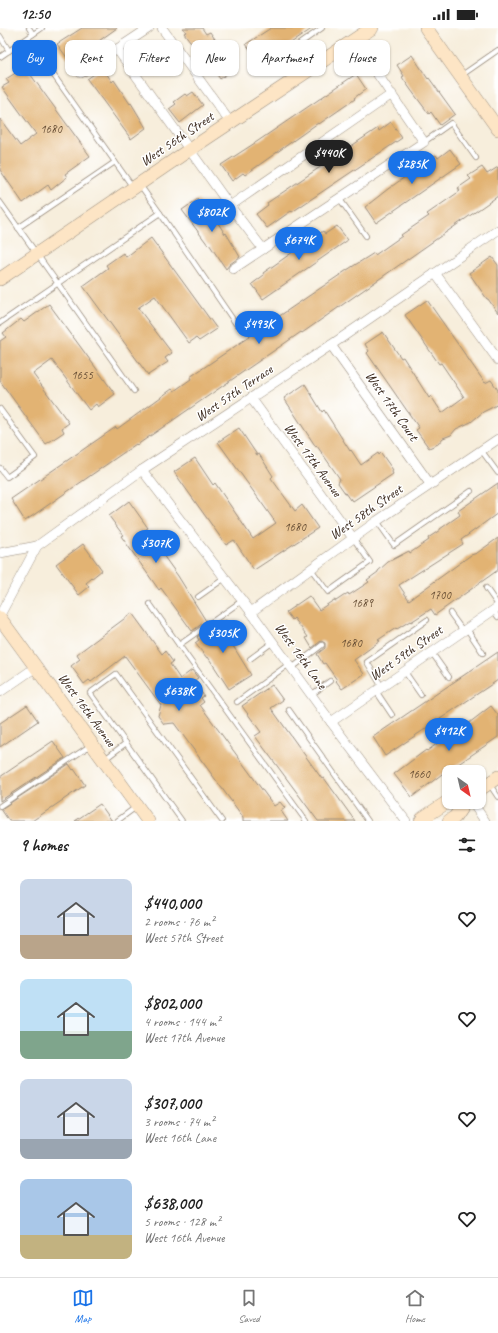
<!DOCTYPE html>
<meta charset="utf-8">
<style>
:root{--surface:#fff;--page:#f2f2f2;--text:#222;--muted:#767676;--line:#e0e0e0;--accent:#1a73e8}
body{margin:0;font-family:Caveat,sans-serif;background:var(--page);color:var(--text);height:100vh;display:flex;flex-direction:column;font-size:15px;white-space:nowrap}
*{box-sizing:border-box;margin:0}
p{font-size:13px;color:var(--muted)}
.icon{flex:none;width:22px;height:22px;fill:none;stroke:currentColor;stroke-width:2;stroke-linecap:round;stroke-linejoin:round}
.map{position:relative;height:793px;overflow:hidden}
.side{display:flex;flex-direction:column;background:var(--surface);flex:1}
.side>*{flex:none}
.guide{position:absolute;left:12px;top:12px;width:474px;height:36px;display:flex;gap:8px}
.needle{width:26px;rotate:146deg}
.controls{position:absolute;left:442px;top:737px;display:grid;gap:8px}
.controls a{display:grid;place-items:center;width:44px;height:44px;border-radius:8px;background:var(--surface);box-shadow:0 1px 3px #0004;font-size:20px}
.price{position:absolute;translate:-50% -34px;padding:0 9px;border-radius:14px;background:var(--accent);color:#fff;font-size:13px;line-height:26px;filter:drop-shadow(0 1px 2px #0008)}
.price::after{content:'';position:absolute;left:50%;top:24px;width:12px;height:9px;margin-left:-6px;background:inherit;clip-path:polygon(0 0,100% 0,50% 100%)}
.price.on{background:#222;color:#fff}
ul{padding:0;list-style:none}
li{display:flex;align-items:center;gap:12px;height:100px;padding:0 20px}
li span{display:grid;place-items:center;flex:none;width:112px;height:80px;border-radius:8px;color:#555}
li>.icon{margin-inline-start:auto}
span .icon{width:48px;height:48px;fill:#fffc;stroke-width:1}
li b{font-size:17px}
h2{display:flex;justify-content:space-between;align-items:center;height:48px;padding:0 20px;font-size:17px}
.chip{padding:0 14px;border-radius:8px;background:var(--surface);box-shadow:0 1px 3px #0004;font-size:14px;line-height:36px}
.chip.on{background:var(--accent);color:#fff}
.status{display:flex;justify-content:space-between;align-items:center;height:28px;padding:0 20px;background:var(--surface);direction:ltr}
.status svg{height:11px;fill:currentColor}
.tab-bar{display:flex;justify-content:space-around;align-items:center;height:56px;border-top:1px solid var(--line);background:var(--surface);font-size:11px;color:var(--muted)}
.tab-bar a{display:grid;justify-items:center;gap:2px}
.tab-bar .on{color:var(--accent)}
.map>svg:first-child{display:block}
.building{fill:#e2b373}
.lines{fill:none;stroke-linecap:round;stroke-linejoin:round}
.lane-casing{stroke:#998c7d;stroke-width:6}
.street-casing{stroke:#998c7d;stroke-width:10}
.secondary-casing{stroke:#998c7d;stroke-width:14}
.lane{stroke:#fff;stroke-width:4.5}
.street{stroke:#fff;stroke-width:9}
.secondary{stroke:#fde5c5;stroke-width:13}
.labels{text-anchor:middle;dominant-baseline:central;stroke-width:3;stroke-linejoin:round;paint-order:stroke}
.number-label{font-size:12px;fill:#654c33}
.street-label{font-size:14px;fill:#3b2a1e;stroke:#fff}
</style>
<div class="status"><b>12:50</b><svg viewBox="0 0 49 12"><path d="M0 12V9h3v3zM5 12V6h3v6zM10 12V3h3v9zM15 12V0h3v12zM26 1h20v11H26zM47 4h2v5h-2z"/></svg></div>
<div class="map">
<svg width="498" height="793" viewBox="0 0 498 793">
<rect width="100%" height="100%" fill="#fff"/>
<filter id="ink" filterUnits="userSpaceOnUse"><feTurbulence type="fractalNoise" baseFrequency=".025" numOctaves="2"/><feDisplacementMap in="SourceGraphic" scale="8" xChannelSelector="R" yChannelSelector="G"/><feConvolveMatrix kernelMatrix="1 2 1 2 8 2 1 2 1" color-interpolation-filters="sRGB"/></filter>
<filter id="wash" filterUnits="userSpaceOnUse"><feTurbulence type="fractalNoise" baseFrequency=".012" numOctaves="4" result="noise"/><feDisplacementMap in="SourceGraphic" scale="16" xChannelSelector="R" yChannelSelector="G"/><feGaussianBlur stdDeviation="0.9" result="paint"/><feColorMatrix in="noise" values="0 0 0 0 0 0 0 0 0 0 0 0 0 0 0 0 0 1.4 0 .05"/><feComposite in="paint" operator="in"/></filter>
<g filter="url(#wash)">
<rect width="100%" height="100%" fill="#f7eedc"/>
<g id="blocks">
<g class="building">
<polygon points="82,0 117,0 82,25 80,22 68,31 57,16"/>
<polygon points="183,0 202,0 206,6 210,4 235,40 220,51 212,39 210,40 193,17 184,5 186,4"/>
<polygon points="271,0 313,0 282,21 281,19 259,34 246,16"/>
<polygon points="412,27 428,51 429,50 455,86 440,97 431,84 429,86 411,62 402,49 404,48 397,37"/>
<polygon points="25,39 90,128 65,146 67,149 51,162 48,157 23,175 0,142 0,91 20,118 36,106 2,59 9,55 6,51"/>
<polygon points="103,40 112,54 114,52 130,76 131,75 146,100 131,111 87,51"/>
<polygon points="356,46 366,61 354,70 355,71 319,96 318,95 245,147 243,145 232,153 221,137 258,113"/>
<polygon points="193,64 203,77 180,95 169,81 176,76 174,74 185,66 187,68"/>
<polygon points="391,94 402,110 292,184 291,183 267,200 256,186 268,177 267,175 378,100 379,103"/>
<polygon points="450,121 461,136 376,195 365,179 388,161 436,127 438,130"/>
<polygon points="482,139 487,146 498,139 498,168 302,305 301,304 137,417 136,416 25,493 11,471 116,399 117,401 172,361 174,363 191,351 190,349 347,242 374,225 375,227 402,208 401,207 429,188 427,186 460,163 458,160 471,151 468,148"/>
<polygon points="198,171 206,183 209,181 225,206 226,205 240,229 230,236 226,241 209,216 208,217 182,182"/>
<polygon points="337,198 348,212 263,271 252,256 264,247 263,245 323,203 325,206"/>
<polygon points="151,210 217,301 199,313 196,310 189,315 155,268 138,280 172,325 165,330 168,334 148,347 83,258 108,240 106,237 123,225 126,229"/>
<polygon points="492,229 498,237 498,285 488,271 487,271 469,245"/>
<polygon points="427,272 485,355 491,352 498,362 498,376 493,379 483,384 471,394 456,401 451,407 443,410 438,416 429,420 416,402 419,400 367,325 369,323 365,316 383,304 401,330 403,329 429,370 431,368 442,385 464,369 441,335 439,336 405,287"/>
<polygon points="49,276 115,366 98,379 96,376 89,382 52,332 33,346 69,395 62,400 64,404 46,416 0,353 0,313 6,309 3,305 21,291 24,294"/>
<polygon points="305,356 322,384 324,382 350,423 351,422 361,437 378,425 379,427 381,425 393,442 392,444 393,446 353,473 351,470 350,472 338,455 340,451 317,418 316,419 284,370"/>
<polygon points="239,400 257,427 259,426 273,448 271,450 295,483 302,477 318,500 254,542 234,512 226,517 174,444 195,430 213,457 215,455 253,511 276,495 218,414"/>
<polygon points="498,455 498,485 461,512 463,516 399,557 409,572 471,527 477,525 498,510 498,542 435,587 431,581 411,594 410,593 397,601 396,600 378,612 380,613 354,632 364,646 342,661 336,653 337,652 325,635 323,636 317,626 325,620 325,615 321,613 312,620 306,610 308,609 294,590 292,592 286,584 309,568 319,582 334,572 336,573 348,565 349,567 369,554 367,552 378,544 378,543 388,534 409,523 410,525 429,512 428,510 440,502 440,501 460,487 458,483"/>
<polygon points="129,473 148,500 145,502 178,548 206,593 192,603 161,560 159,562 121,508 123,507 109,488"/>
<polygon points="83,516 102,542 86,555 89,559 79,567 56,536"/>
<polygon points="132,585 162,626 165,623 173,634 170,636 180,651 192,642 198,650 193,653 204,668 201,670 204,674 200,677 274,778 280,774 285,780 281,783 288,793 243,793 243,789 174,695 164,696 158,688 161,677 125,628 91,654 89,652 84,656 79,649 71,638 80,631 77,626"/>
<polygon points="226,592 237,607 230,613 251,647 229,661 208,629 207,630 195,615 199,612 197,609 210,600 212,602"/>
<polygon points="498,624 498,652 385,728 373,709"/>
<polygon points="272,657 283,672 271,680 322,751 324,750 355,793 318,793 255,708 261,704 242,678"/>
<polygon points="27,677 38,693 0,719 0,695"/>
<polygon points="491,678 498,687 498,709 451,741 450,740 412,769 394,746 426,722 427,723 459,700 460,702"/>
<polygon points="53,713 65,730 0,773 0,749"/>
<polygon points="69,736 73,742 74,741 85,757 32,793 9,793 1,781"/>
<polygon points="100,776 112,793 75,793"/>
</g>
</g>
</g>
<g filter="url(#ink)">
<use href="#blocks" fill-opacity="0" stroke="#998c7d" stroke-width="1"/>
<g class="lines">
<g class="lane-casing">
<g id="lane">
<polyline points="29,0 33,6"/>
<polyline points="0,8 9,23"/>
<polyline points="0,29 42,0"/>
<polyline points="262,42 322,0"/>
<polyline points="462,47 498,22"/>
<polyline points="424,114 451,95 476,130"/>
<polyline points="115,134 132,158"/>
<polyline points="140,157 160,185"/>
<polyline points="339,170 366,208"/>
<polyline points="0,174 134,363"/>
<polyline points="18,200 115,134 38,25"/>
<polyline points="0,295 160,185 236,296"/>
<polyline points="0,381 35,429 7,449 0,440"/>
<polyline points="481,422 498,445"/>
<polyline points="377,493 394,517 471,463"/>
<polyline points="311,541 328,564 370,534 353,510"/>
<polyline points="486,560 498,577"/>
<polyline points="198,569 225,550"/>
<polyline points="150,576 179,617 243,572"/>
<polyline points="493,582 498,589"/>
<polyline points="450,585 463,603"/>
<polyline points="467,601 483,625"/>
<polyline points="179,617 306,793"/>
<polyline points="432,625 449,649"/>
<polyline points="250,631 273,614"/>
<polyline points="292,640 322,617"/>
<polyline points="405,644 421,667"/>
<polyline points="382,659 367,634 427,592"/>
<polyline points="376,663 392,687"/>
<polyline points="311,667 330,653"/>
<polyline points="237,674 289,636"/>
<polyline points="289,682 368,793"/>
<polyline points="105,731 126,715"/>
<polyline points="490,757 498,769"/>
<polyline points="0,778 91,717"/>
<polyline points="117,793 136,779"/>
<polyline points="182,793 90,665 116,646 222,793"/>
</g>
</g>
<g class="street-casing">
<g id="street">
<polyline points="162,0 230,94"/>
<polyline points="117,21 230,178 263,221"/>
<polyline points="81,45 149,0"/>
<polyline points="230,178 392,66"/>
<polyline points="233,241 424,114 354,12"/>
<polyline points="435,245 498,332"/>
<polyline points="331,317 430,456"/>
<polyline points="251,370 353,510"/>
<polyline points="142,442 251,584 331,694 406,793"/>
<polyline points="0,525 37,518 142,442 331,317 498,202"/>
<polyline points="251,584 377,493 498,411"/>
<polyline points="0,587 37,518"/>
<polyline points="0,664 36,639"/>
<polyline points="331,694 498,579"/>
<polyline points="472,774 485,793"/>
</g>
</g>
<g class="secondary-casing">
<g id="secondary">
<polyline points="426,0 498,101"/>
<polyline points="0,251 189,122 372,0"/>
<polyline points="0,590 148,793"/>
<polyline points="479,762 498,749"/>
<polyline points="421,793 423,790 449,773"/>
<polyline points="449,793 455,789 465,774"/>
</g>
</g>
<use href="#lane" class="lane"/>
<use href="#street" class="street"/>
<use href="#secondary" class="secondary"/>
</g>
</g>
<g class="labels">
<g class="number-label">
<text x="51" y="101">1680</text>
<text x="82" y="347">1655</text>
<text x="295" y="499">1680</text>
<text x="440" y="567">1700</text>
<text x="362" y="575">1689</text>
<text x="351" y="615">1680</text>
<text x="419" y="746">1660</text>
</g>
<g class="street-label">
<text transform="translate(177 111) rotate(-34)">West 56th Street</text>
<text transform="translate(234 365) rotate(-34)">West 57th Terrace</text>
<text transform="translate(392 378) rotate(55)">West 17th Court</text>
<text transform="translate(313 432) rotate(54)">West 17th Avenue</text>
<text transform="translate(366 484) rotate(-35)">West 58th Street</text>
<text transform="translate(406 625) rotate(-35)">West 59th Street</text>
<text transform="translate(301 628) rotate(54)">West 16th Lane</text>
<text transform="translate(87 682) rotate(54)">West 16th Avenue</text>
</g>
</g>
</svg>
<div class="controls">
<a><svg class="needle" viewBox="-14 -14 28 28"><path d="M0-13l5 13h-10z" fill="#e53935"/><path d="M0 13l5-13h-10z" fill="#767676"/></svg></a>
</div>
<b class="price on" style="left:329px;top:146px">$440K</b>
<b class="price" style="left:412px;top:157px">$285K</b>
<b class="price" style="left:212px;top:205px">$802K</b>
<b class="price" style="left:299px;top:233px">$674K</b>
<b class="price" style="left:259px;top:317px">$493K</b>
<b class="price" style="left:156px;top:536px">$307K</b>
<b class="price" style="left:223px;top:626px">$305K</b>
<b class="price" style="left:179px;top:684px">$638K</b>
<b class="price" style="left:449px;top:724px">$412K</b>
<div class="guide">
<a class="chip on">Buy</a>
<a class="chip">Rent</a>
<a class="chip">Filters</a>
<a class="chip">New</a>
<a class="chip">Apartment</a>
<a class="chip">House</a>
</div>
</div>
<section class="side">
<h2>9 homes<svg class="icon" aria-label="filters" viewBox="0 0 24 24"><path d="M4 7h16M4 17h16"/><circle cx="9" cy="7" r="2"/><circle cx="15" cy="17" r="2"/></svg></h2>
<ul>
<li><span style="background:linear-gradient(#c9d6e8 70%,#b9a48a 0)"><svg class="icon" aria-label="home" viewBox="0 0 24 24"><path d="M3 11l9-7 9 7M6 9v11h12V9"/></svg></span><div><b>$440,000</b><p>2 rooms · 76 m²</p><p>West 57th Street</p></div><svg class="icon" aria-label="heart" viewBox="0 0 24 24"><path d="M12 20l-8-8c-3-5 5-10 8-4 3-6 11-1 8 4z"/></svg></li>
<li><span style="background:linear-gradient(#bfe0f5 65%,#7fa58c 0)"><svg class="icon" aria-label="home" viewBox="0 0 24 24"><path d="M3 11l9-7 9 7M6 9v11h12V9"/></svg></span><div><b>$802,000</b><p>4 rooms · 144 m²</p><p>West 17th Avenue</p></div><svg class="icon" aria-label="heart" viewBox="0 0 24 24"><path d="M12 20l-8-8c-3-5 5-10 8-4 3-6 11-1 8 4z"/></svg></li>
<li><span style="background:linear-gradient(#c9d6e8 75%,#9aa5b1 0)"><svg class="icon" aria-label="home" viewBox="0 0 24 24"><path d="M3 11l9-7 9 7M6 9v11h12V9"/></svg></span><div><b>$307,000</b><p>3 rooms · 74 m²</p><p>West 16th Lane</p></div><svg class="icon" aria-label="heart" viewBox="0 0 24 24"><path d="M12 20l-8-8c-3-5 5-10 8-4 3-6 11-1 8 4z"/></svg></li>
<li><span style="background:linear-gradient(#a9c7e8 70%,#c2b280 0)"><svg class="icon" aria-label="home" viewBox="0 0 24 24"><path d="M3 11l9-7 9 7M6 9v11h12V9"/></svg></span><div><b>$638,000</b><p>5 rooms · 128 m²</p><p>West 16th Avenue</p></div><svg class="icon" aria-label="heart" viewBox="0 0 24 24"><path d="M12 20l-8-8c-3-5 5-10 8-4 3-6 11-1 8 4z"/></svg></li>
</ul>
</section>
<nav class="tab-bar">
<a class="on"><svg class="icon" aria-label="map" viewBox="0 0 24 24"><path d="M3 6l6-2 6 2 6-2v14l-6 2-6-2-6 2zM9 4v14M15 6v14"/></svg>Map</a>
<a><svg class="icon" aria-label="saved" viewBox="0 0 24 24"><path d="M7 4h10v16l-5-4-5 4z"/></svg>Saved</a>
<a><svg class="icon" aria-label="home" viewBox="0 0 24 24"><path d="M3 11l9-7 9 7M6 9v11h12V9"/></svg>Home</a>
</nav>
